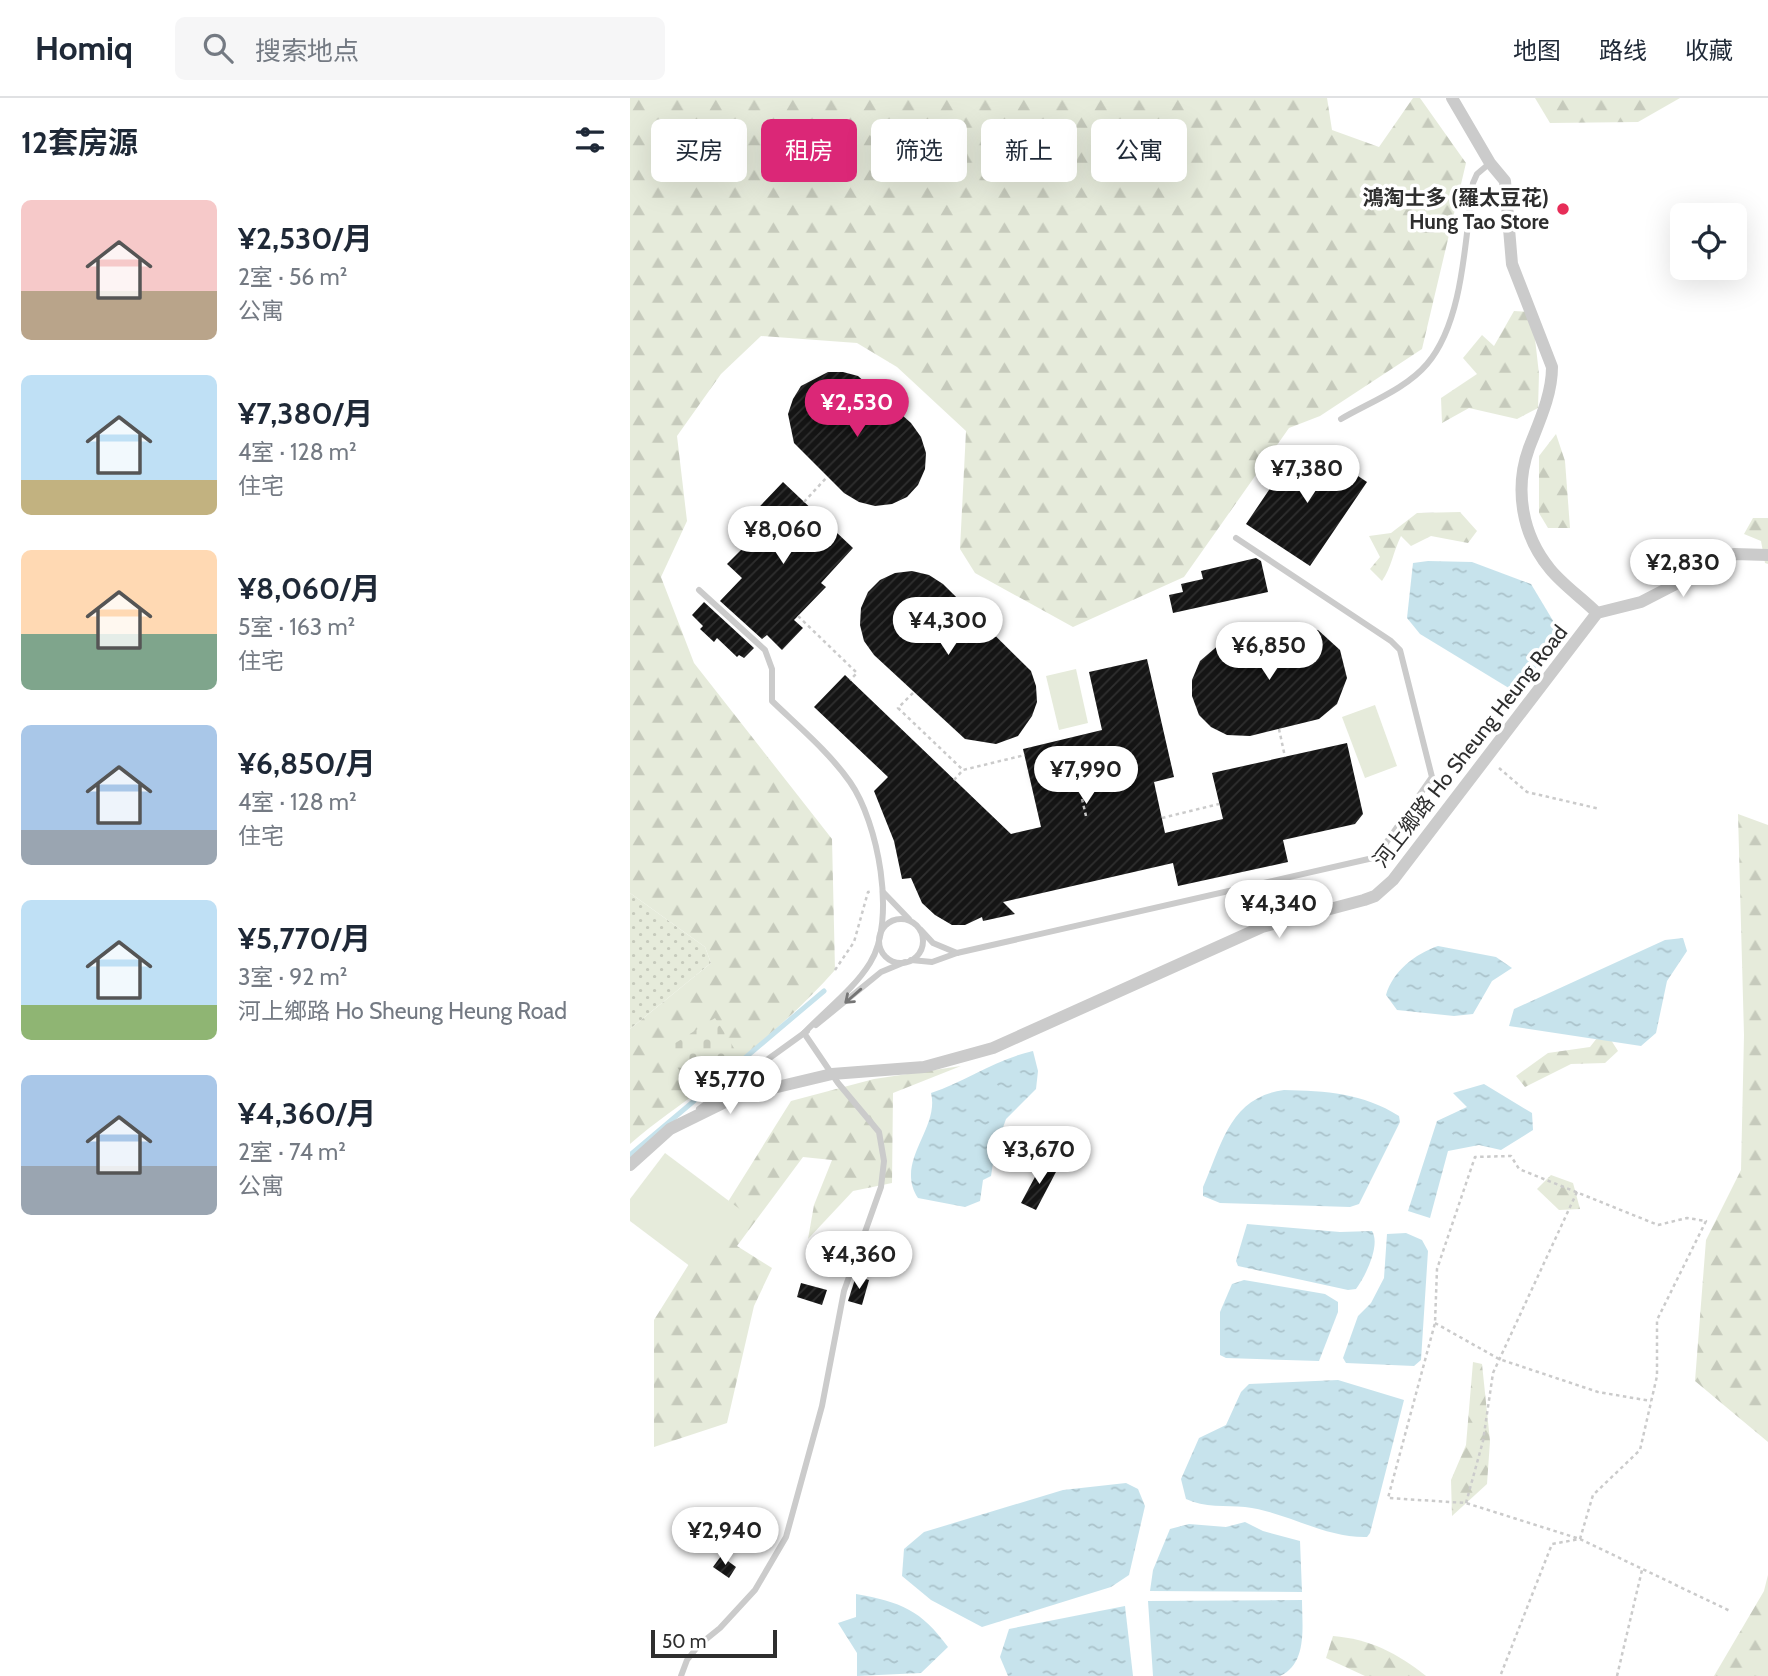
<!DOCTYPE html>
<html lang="zh">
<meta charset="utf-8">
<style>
:root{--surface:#fff;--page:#f6f6f7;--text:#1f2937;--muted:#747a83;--line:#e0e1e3;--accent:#db2777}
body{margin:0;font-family:Cabin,"Noto Sans SC",sans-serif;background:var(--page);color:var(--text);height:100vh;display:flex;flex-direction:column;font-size:26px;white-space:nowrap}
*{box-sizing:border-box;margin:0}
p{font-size:23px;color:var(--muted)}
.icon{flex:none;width:38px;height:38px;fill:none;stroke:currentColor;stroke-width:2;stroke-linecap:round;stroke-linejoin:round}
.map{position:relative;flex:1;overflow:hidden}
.side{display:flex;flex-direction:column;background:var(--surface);width:630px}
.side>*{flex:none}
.guide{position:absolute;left:21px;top:21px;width:665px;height:63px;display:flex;gap:14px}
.tools{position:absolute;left:1040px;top:105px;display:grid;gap:14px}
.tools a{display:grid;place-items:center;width:77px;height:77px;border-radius:10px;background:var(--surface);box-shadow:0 7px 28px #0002;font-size:35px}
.scale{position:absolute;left:21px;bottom:18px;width:126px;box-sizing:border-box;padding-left:7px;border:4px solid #2e2e2e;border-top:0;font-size:19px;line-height:24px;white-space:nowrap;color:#2e2e2e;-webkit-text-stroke:5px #fff;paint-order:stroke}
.price{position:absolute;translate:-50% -60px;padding:0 16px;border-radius:24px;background:#fff;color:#222;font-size:23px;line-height:46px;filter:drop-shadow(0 2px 4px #0008)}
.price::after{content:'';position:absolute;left:50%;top:42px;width:21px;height:16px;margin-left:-10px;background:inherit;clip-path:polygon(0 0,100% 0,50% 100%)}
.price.current{background:var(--accent);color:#fff}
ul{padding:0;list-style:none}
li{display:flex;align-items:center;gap:21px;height:175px;padding:0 21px}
li span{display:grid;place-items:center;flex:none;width:196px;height:140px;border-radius:10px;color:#555}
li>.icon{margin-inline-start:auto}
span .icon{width:84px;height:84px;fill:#fffc;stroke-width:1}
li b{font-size:30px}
h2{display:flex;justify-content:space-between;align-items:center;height:84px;padding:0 21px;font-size:30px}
.pill{padding:0 24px;border-radius:10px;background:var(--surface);box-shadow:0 7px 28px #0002;font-size:24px;line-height:63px}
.pill.current{background:var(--accent);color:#fff}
header{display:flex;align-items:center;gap:42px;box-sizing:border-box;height:98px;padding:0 35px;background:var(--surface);border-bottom:2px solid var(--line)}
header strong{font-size:33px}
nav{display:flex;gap:38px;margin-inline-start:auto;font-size:24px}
.search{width:490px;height:63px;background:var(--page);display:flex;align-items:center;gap:18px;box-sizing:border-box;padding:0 24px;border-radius:10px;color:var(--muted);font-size:26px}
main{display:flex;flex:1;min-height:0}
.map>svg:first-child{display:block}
.grass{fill:url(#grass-dots)}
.forest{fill:url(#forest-firs)}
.cemetery{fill:url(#cemetery-stones)}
.pitch{fill:#e6ebdb}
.water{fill:url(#water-ripples)}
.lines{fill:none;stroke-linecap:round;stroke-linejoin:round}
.stream{stroke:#c7e3ec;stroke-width:5}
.building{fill:url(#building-hatch)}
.path{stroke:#cbcbcb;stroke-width:2.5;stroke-dasharray:3.5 3.5;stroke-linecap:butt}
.service{stroke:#cbcbcb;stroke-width:6}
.minor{stroke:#cbcbcb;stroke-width:12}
.oneway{stroke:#757575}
.poi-dot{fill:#e72d58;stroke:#fff;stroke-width:2.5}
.labels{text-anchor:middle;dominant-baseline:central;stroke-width:7;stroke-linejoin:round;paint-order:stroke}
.poi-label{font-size:21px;font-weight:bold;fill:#2e2e2e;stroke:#fff;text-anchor:end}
.street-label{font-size:21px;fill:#2e2e2e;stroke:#fff}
</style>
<header>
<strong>Homiq</strong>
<div class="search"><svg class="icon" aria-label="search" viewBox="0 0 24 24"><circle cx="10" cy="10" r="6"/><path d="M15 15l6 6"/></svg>搜索地点</div>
<nav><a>地图</a><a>路线</a><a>收藏</a></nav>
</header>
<main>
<section class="side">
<h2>12套房源<svg class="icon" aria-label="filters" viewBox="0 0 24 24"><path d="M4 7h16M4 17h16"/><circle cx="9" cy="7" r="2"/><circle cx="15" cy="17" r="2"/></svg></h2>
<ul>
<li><span style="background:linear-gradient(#f6c9c9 65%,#b9a48a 0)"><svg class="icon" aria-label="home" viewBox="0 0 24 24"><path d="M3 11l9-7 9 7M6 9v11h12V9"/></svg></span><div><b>¥2,530/月</b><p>2室 · 56 m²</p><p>公寓</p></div></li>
<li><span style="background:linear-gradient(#bfe0f5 75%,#c2b280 0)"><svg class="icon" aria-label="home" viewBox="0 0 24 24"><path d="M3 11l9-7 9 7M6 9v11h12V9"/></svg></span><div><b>¥7,380/月</b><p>4室 · 128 m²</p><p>住宅</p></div></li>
<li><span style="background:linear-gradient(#ffd9b3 60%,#7fa58c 0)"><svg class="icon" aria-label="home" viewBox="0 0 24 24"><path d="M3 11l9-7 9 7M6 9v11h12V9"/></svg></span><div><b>¥8,060/月</b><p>5室 · 163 m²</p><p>住宅</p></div></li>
<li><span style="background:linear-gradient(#a9c7e8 75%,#9aa5b1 0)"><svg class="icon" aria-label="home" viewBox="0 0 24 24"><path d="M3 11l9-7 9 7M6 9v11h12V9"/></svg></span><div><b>¥6,850/月</b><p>4室 · 128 m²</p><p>住宅</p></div></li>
<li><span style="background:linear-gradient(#bfe0f5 75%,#8fb573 0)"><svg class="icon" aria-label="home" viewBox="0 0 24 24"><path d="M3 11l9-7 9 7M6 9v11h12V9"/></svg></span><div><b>¥5,770/月</b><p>3室 · 92 m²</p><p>河上鄉路 Ho Sheung Heung Road</p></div></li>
<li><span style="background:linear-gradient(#a9c7e8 65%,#9aa5b1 0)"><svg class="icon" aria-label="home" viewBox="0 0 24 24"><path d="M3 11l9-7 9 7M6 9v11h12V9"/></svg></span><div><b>¥4,360/月</b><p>2室 · 74 m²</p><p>公寓</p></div></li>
</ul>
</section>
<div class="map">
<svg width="1138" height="1578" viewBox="0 0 1138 1578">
<defs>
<pattern id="grass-dots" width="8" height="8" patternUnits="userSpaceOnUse" patternTransform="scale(1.75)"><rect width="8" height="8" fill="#e6ebdb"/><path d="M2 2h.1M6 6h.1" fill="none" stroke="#c6cabc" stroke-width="1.8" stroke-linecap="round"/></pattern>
<pattern id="forest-firs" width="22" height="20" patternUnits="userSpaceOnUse" patternTransform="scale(1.75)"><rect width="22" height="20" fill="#e6ebdb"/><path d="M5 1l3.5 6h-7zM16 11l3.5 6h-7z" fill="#c6cabc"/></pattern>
<pattern id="cemetery-stones" width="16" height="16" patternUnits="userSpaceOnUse" patternTransform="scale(1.75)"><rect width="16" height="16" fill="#e6ebdb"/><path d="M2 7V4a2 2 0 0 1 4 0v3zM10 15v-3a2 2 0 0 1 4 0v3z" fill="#c6cabc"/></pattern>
<pattern id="water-ripples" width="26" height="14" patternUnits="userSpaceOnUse" patternTransform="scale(1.75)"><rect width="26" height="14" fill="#c7e3ec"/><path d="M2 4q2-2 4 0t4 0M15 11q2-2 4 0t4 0" fill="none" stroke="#abc3cb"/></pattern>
<pattern id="building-hatch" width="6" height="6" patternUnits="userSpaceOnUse" patternTransform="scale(1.75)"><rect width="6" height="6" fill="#151515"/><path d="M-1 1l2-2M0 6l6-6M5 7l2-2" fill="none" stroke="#2f2f2f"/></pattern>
</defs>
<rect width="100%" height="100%" fill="#fff"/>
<polygon class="grass" points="0,795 75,849 81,865 0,931"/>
<g class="forest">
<path d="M0,0H697L702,32L749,49L783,0H790L836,65L792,251L690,318L659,330L554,479L443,529L345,475L330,451L336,333L267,269L227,245L131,238L91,276L47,338L57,423L31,479L64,565L202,741L205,872C167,915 123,952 77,987C51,1007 25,1024 0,1046V931L81,865L75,849L0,795Z"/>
<polygon points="905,0 1050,0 1008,24 920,25"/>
<polygon points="884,213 902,214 909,276 908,310 887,321 839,310 812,325 811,300 847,276 833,260 852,237 864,248"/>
<polygon points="926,336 935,363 940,430 918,430 909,415 909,358"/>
<path d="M830,414L847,433L838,445L801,438L781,448L771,438C763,454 762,468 752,483L740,471L750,459L739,438L761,435L787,415Z"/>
<polygon points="1123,420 1138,420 1138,466 1135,465 1131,443 1114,436"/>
<polygon points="1108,716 1138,727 1138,1344 1065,1283 1076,1142 1111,1072 1114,937"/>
<polygon points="974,931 988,953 975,965 941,966 895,989 886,978 918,955 960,949"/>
<polygon points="331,968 263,995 262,1085 223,1093 178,1141 184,1107 202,1062 173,1059 107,1148 142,1170 124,1208 97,1325 24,1349 24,1222 161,1003 244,981"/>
<polygon points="921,1077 943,1085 950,1111 929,1112 907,1091"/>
<polygon points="843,1264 852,1266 860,1343 857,1386 822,1418 821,1382 836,1347"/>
<polygon points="1138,1477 1138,1578 1084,1578 1134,1493"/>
<path d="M703,1538C740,1541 767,1555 796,1578H735L696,1560Z"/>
</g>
<polygon class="cemetery" points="85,920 109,958 94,972 56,983 36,951"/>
<g class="pitch">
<polygon points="446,571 458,625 429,632 416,578"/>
<polygon points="745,607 767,668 735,680 712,619"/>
<polygon points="35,1055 115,1115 69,1175 0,1123 0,1101"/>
</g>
<g class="water">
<polygon points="798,463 842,464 901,486 931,536 887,595 790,536 777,520 783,465"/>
<polygon points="1053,840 1057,853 1037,883 1026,935 1011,948 879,928 884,911 1035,842"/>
<path d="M808,848L866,859L882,870L862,883L843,916L824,918L767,912L756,897C763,873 785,856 808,848Z"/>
<path d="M403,953L408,973L406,991L376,1021L365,1052L361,1078L353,1082L350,1103L335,1109L288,1100C264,1063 310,1031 301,995C336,983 367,961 403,953Z"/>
<polygon points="854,986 902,1015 903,1032 871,1052 849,1047 818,1053 800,1120 778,1113 807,1023 837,1009 823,995"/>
<path d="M654,992C696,993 733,995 769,1018L770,1024L729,1106L720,1109L590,1105L573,1098V1089C592,1046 600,999 654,992Z"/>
<path d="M617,1126L710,1134L742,1133C751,1147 735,1179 726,1191L718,1192L608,1168L606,1163Z"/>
<polygon points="776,1135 792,1142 798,1153 791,1262 784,1268 716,1265 713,1260 728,1218 741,1205 754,1180 757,1136"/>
<polygon points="614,1182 695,1196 708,1204 708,1214 689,1263 596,1260 590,1257 590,1214 602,1186"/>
<path d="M708,1282L774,1302L740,1435L737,1439C694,1440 657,1414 615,1409C596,1407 574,1410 556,1401L551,1381L569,1340L596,1327L611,1294L619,1286Z"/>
<polygon points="496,1385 508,1391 515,1408 499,1477 481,1489 352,1529 301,1502 272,1478 274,1451 294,1434 433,1392"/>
<polygon points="615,1424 633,1433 670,1443 672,1494 520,1493 523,1472 540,1431 559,1426 596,1429"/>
<path d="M226,1496C271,1504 291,1512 318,1549L291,1575L227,1578V1555L208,1525L226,1519Z"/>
<path d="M672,1502C672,1528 678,1565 650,1578H523L518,1503Z"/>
<polygon points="495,1508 503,1578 378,1578 370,1559 379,1531"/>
</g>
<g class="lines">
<polyline class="stream" points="0,1057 194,893"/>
</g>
<g class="building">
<polygon points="198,274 213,274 228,278 281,325 291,339 296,355 295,371 288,387 277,399 262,406 245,408 229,404 214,395 164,345 158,316 163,301 171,288"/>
<polygon points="683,348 737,384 680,468 616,426 641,389 647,393 675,353 678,355"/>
<polygon points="153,384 223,450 191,485 196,489 164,522 173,530 152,552 137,537 132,541 90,503 112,480 97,466 119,444 115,440 120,434 113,426"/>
<polygon points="626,460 631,463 638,494 543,515 539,497 553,494 551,486 573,481 571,473"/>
<polygon points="282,473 299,477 313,486 401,573 406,588 407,604 402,618 388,638 366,646 335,641 244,557 234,543 230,527 231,510 238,494 250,482 265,475"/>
<polygon points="74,504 124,550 114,560 109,557 107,559 87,540 84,544 70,531 73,528 62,517"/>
<polygon points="660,529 688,532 710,552 717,580 707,606 689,621 620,638 597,637 581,629 569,617 562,598 562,582 570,563 591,545"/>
<polygon points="517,561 544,679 524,684 535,735 593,721 582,675 717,645 733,716 725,726 653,742 658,764 548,788 543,765 373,804 385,816 353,823 352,819 335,827 322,827 305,817 292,805 281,780 272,781 264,743 244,693 258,679 184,609 215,577 381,736 411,729 393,651 472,632 459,574"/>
<polygon points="413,1064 427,1072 406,1112 391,1105"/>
<polygon points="226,1178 239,1182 232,1207 218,1203"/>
<polygon points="171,1185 197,1192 192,1207 167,1199"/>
<polygon points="85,1419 108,1425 104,1441 80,1434"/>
<polygon points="91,1458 106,1469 99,1480 83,1469"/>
</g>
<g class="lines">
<g class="path">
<polyline points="174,404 197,379"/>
<polyline points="168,518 227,575 220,582"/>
<polyline points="283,595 268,610 333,672"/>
<polyline points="649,631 655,659"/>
<polyline points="869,670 897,694 970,711"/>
<polyline points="324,682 333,672 395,657"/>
<polyline points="452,701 456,718"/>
<polyline points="532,720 589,706"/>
<polyline points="205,872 224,844 238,794 243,793"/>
<polyline points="805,1225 869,1261 968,1294 1021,1303"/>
<polyline points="836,1405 853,1343 863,1275 947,1094"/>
<polyline points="871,1576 922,1446 950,1441 963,1397 1010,1352 1027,1278 1027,1222 1076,1123 1057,1120 1028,1127 889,1071 881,1058 845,1059 807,1171 805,1225 758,1400 836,1405 950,1441 1100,1513"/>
<polyline points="987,1578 1012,1472"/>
</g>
<g class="service">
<path d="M711,321C738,305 776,291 797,266C834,223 835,139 843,85L847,76L860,65"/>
<path d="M69,492L135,552L142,571V603C169,629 199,654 220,684C248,724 267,822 240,865C224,891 195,913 174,935"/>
<polyline points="253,794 279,821"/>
<circle cx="271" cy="843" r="22"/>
<polyline points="291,832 303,845 327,855"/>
<polyline points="281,862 302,864 327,855 743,760 749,755 802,679 770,552 761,543 606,440"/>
<polyline points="186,927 251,874 275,864"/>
<polyline points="69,1011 177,933"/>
<polyline points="51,1578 57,1562 69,1547 90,1530 125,1492 156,1439 192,1308 214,1193 251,1089 254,1063 249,1034 208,985 174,935"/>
</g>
<g class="minor">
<path d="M822,0L860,65L875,83L882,166L922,269C922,297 909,324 899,350C884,391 892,437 920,471C933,487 952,500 967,515"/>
<polyline points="967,515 1011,504 1104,456 1138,457"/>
<polyline points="0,1067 40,1031 105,999 202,976 294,969 363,950 632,829 734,802 745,798 763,782 967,515"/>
</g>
</g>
<defs><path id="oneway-shaft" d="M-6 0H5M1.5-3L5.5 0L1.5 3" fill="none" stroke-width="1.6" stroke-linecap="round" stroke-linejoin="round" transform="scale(1.75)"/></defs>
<use class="oneway" href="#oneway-shaft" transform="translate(223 898) rotate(139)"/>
<circle class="poi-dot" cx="933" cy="111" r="7"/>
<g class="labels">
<g class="poi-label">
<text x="919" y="99">鴻淘士多 (羅太豆花)<tspan x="919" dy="24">Hung Tao Store</tspan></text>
</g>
<g class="street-label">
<text transform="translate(840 648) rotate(-52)">河上鄉路 Ho Sheung Heung Road</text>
</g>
</g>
</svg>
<div class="tools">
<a><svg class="icon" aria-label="locate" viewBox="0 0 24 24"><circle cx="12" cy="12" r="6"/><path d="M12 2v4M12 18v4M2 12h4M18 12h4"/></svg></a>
</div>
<div class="scale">50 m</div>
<b class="price current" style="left:227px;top:341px">¥2,530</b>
<b class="price" style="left:677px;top:407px">¥7,380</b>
<b class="price" style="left:153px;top:468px">¥8,060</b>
<b class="price" style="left:1053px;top:501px">¥2,830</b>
<b class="price" style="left:318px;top:559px">¥4,300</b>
<b class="price" style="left:639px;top:584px">¥6,850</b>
<b class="price" style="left:456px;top:708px">¥7,990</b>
<b class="price" style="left:649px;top:842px">¥4,340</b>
<b class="price" style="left:100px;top:1018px">¥5,770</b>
<b class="price" style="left:409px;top:1088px">¥3,670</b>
<b class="price" style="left:229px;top:1193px">¥4,360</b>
<b class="price" style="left:95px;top:1469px">¥2,940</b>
<div class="guide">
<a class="pill">买房</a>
<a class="pill current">租房</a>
<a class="pill">筛选</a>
<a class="pill">新上</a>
<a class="pill">公寓</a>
</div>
</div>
</main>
